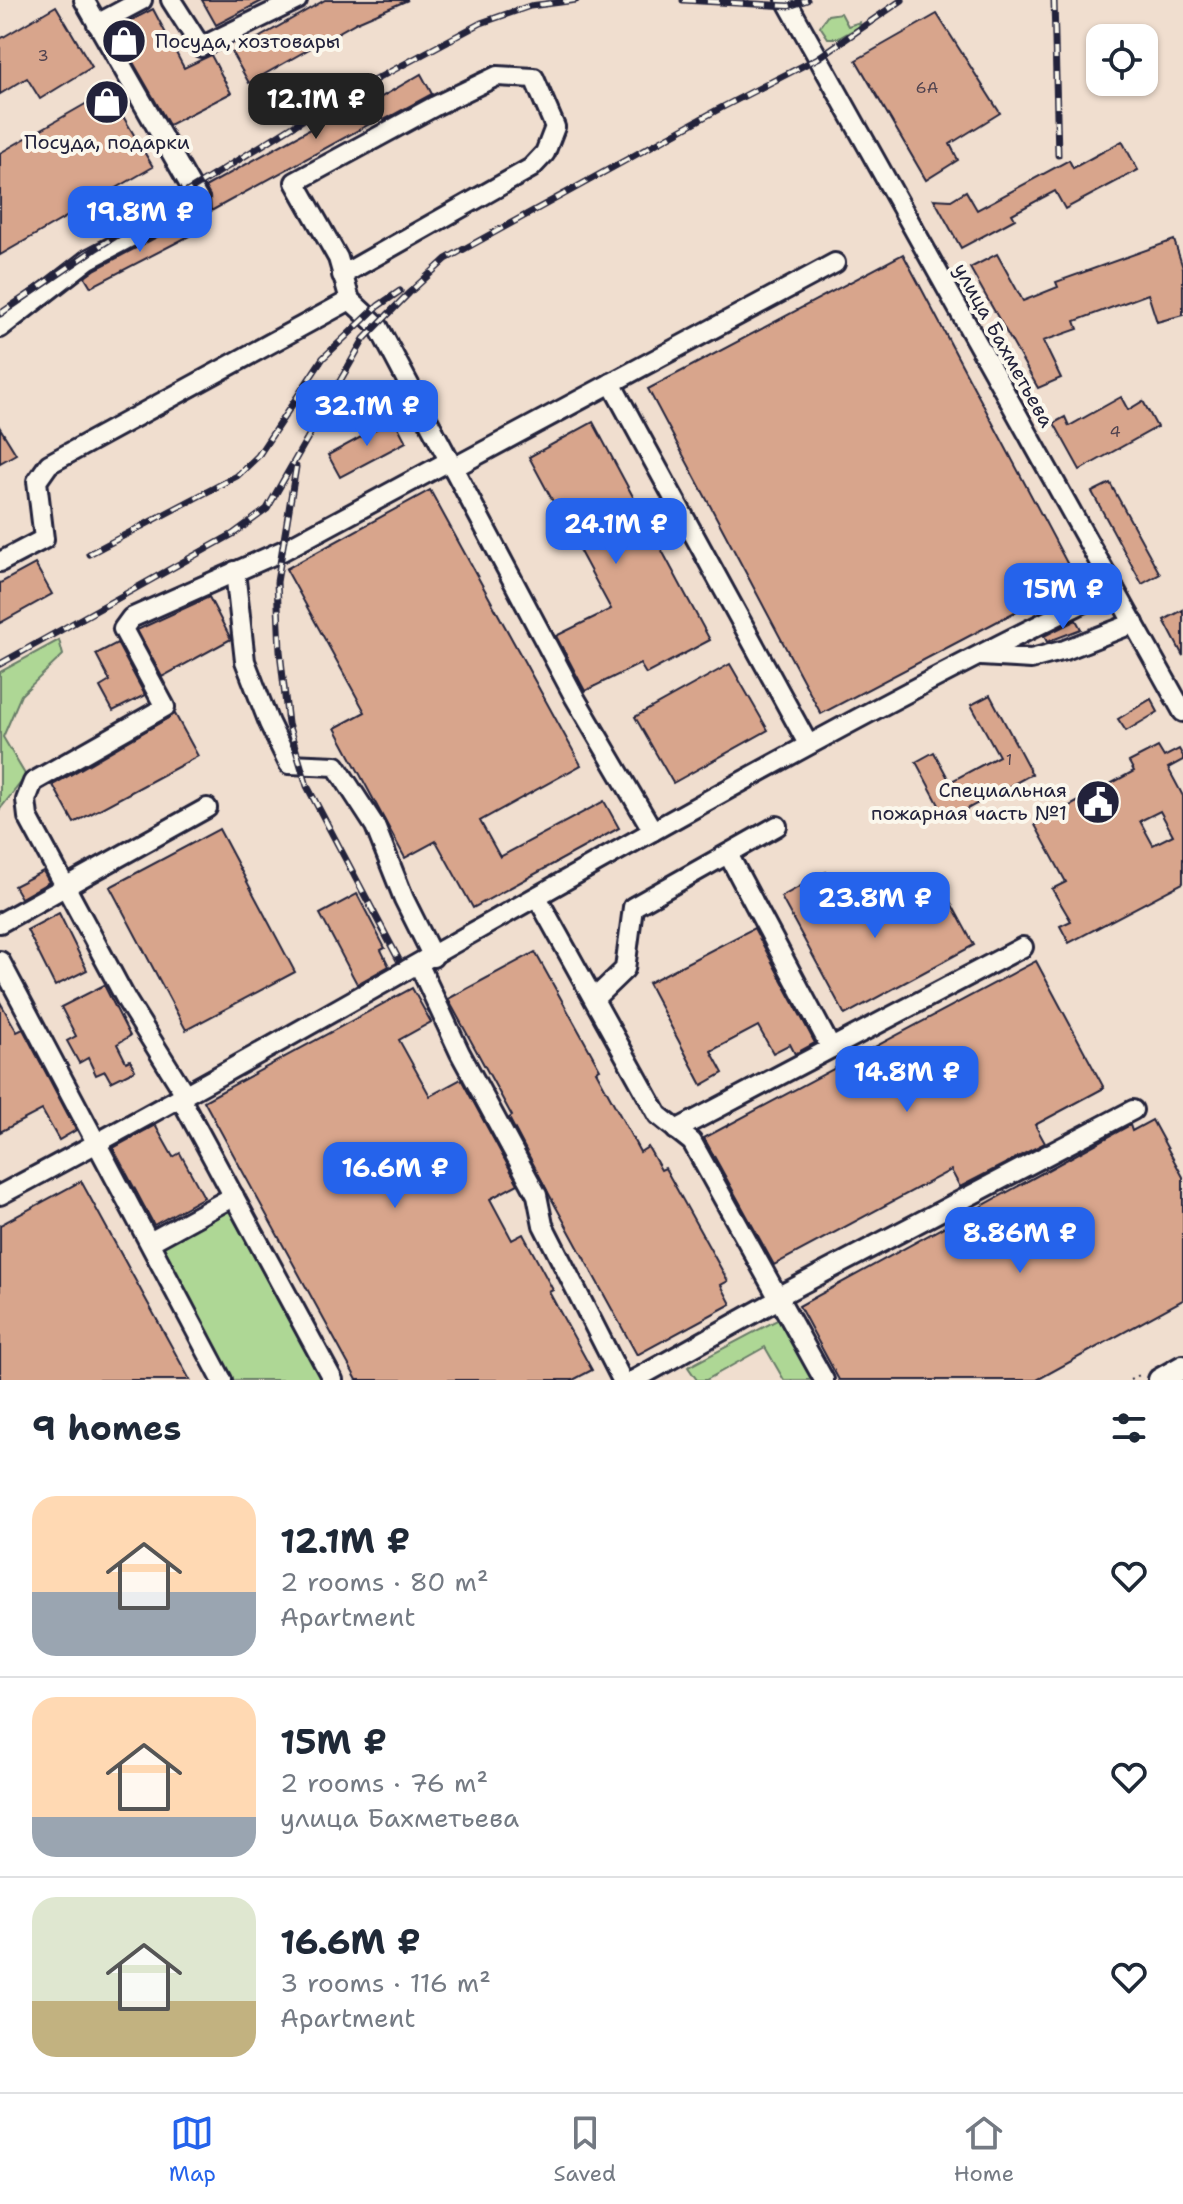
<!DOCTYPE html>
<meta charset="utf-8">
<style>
:root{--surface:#fff;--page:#f2f2f3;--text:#1f2937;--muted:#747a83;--line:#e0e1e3;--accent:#2563eb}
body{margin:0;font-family:"Shantell Sans",sans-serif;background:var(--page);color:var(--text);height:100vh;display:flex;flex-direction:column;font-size:30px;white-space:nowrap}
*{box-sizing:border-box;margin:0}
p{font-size:26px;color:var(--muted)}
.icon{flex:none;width:44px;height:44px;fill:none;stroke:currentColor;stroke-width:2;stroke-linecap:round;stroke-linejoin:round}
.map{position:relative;height:1380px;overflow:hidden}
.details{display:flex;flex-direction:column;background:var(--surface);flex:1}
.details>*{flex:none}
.fabs{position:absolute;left:1086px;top:24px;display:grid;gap:16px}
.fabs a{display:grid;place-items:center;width:72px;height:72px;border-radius:16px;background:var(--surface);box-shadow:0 2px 6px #0004;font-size:40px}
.price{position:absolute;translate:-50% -68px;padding:0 18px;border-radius:16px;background:var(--accent);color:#fff;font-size:26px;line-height:52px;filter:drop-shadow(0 2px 4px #0008)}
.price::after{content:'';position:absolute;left:50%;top:48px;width:24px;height:18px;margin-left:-12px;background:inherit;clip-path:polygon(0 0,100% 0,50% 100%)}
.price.active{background:#222;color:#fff}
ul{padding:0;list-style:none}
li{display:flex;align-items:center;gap:24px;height:200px;padding:0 32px}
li+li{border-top:2px solid var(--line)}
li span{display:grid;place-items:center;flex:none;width:224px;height:160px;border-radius:24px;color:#555}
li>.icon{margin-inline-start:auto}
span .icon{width:96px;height:96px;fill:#fffc;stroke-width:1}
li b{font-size:34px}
h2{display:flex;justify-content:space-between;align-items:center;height:96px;padding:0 32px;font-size:34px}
.menu{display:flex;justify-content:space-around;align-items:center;height:112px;border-top:2px solid var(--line);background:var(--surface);font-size:22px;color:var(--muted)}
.menu a{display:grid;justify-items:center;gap:4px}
.menu .active{color:var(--accent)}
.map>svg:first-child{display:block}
.green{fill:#aed795;stroke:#687c68;stroke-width:2}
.building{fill:#d8a58c;stroke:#22223b;stroke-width:2;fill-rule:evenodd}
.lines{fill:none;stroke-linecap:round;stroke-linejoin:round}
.minor-casing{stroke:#22223b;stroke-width:24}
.major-casing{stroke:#22223b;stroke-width:28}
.path{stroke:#22223b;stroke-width:2;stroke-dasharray:2 6;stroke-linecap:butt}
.minor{stroke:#fbf7ec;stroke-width:18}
.major{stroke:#fbf7ec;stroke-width:22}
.rail-casing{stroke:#22223b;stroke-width:7}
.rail{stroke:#fbf7ec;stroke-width:4;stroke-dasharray:12;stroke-linecap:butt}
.labels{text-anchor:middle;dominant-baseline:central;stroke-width:8;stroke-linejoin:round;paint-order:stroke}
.number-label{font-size:16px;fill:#50434f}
.poi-label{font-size:20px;fill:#22223b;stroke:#fbf7ec;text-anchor:start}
.street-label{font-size:20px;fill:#22223b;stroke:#fbf7ec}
</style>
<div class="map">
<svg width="1183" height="1380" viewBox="0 0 1183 1380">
<rect width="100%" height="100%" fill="#f0decf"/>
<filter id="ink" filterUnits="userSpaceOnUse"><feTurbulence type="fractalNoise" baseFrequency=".0125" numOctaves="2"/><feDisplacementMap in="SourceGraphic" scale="16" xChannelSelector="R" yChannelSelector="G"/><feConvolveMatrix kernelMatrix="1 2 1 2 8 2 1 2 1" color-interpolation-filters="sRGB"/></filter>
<g filter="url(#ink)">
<g class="green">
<polygon points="841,13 848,26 860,22 859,27 839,38 828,38 820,26 828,15"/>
<polygon points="59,640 63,655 21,695 3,737 26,776 0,809 0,672"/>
<polygon points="227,1207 321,1380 230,1380 157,1245"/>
<polygon points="779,1319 816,1380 784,1380 765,1347 706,1380 697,1380 688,1367"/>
</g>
<g class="building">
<polygon points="202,0 264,0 216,25"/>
<polygon points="325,0 408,0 357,22 249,83 232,53"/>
<polygon points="56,6 92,67 40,99 27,78 0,94 0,39"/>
<polygon points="153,9 184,68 211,55 231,93 169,125 114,29"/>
<polygon points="937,14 1000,113 950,144 958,160 926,180 856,60"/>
<polygon points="421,74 432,94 384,120 382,117 211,211 210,196 205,187 368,97 371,103"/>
<polygon points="108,91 153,167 0,255 0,153"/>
<polygon points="1122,141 1138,170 1065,209 1055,191 1012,214 1015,219 961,248 934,199 951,200 966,191 977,210 1069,160 1073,168"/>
<polygon points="187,221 193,234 91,287 85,277 96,269"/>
<polygon points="1174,240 1183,268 1183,315 1157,322 1148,294 1075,321 1078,329 1043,341 1061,378 1038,388 970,268 997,254 1023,301 1058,287 1056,282"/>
<polygon points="903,254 1076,580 821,714 648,389"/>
<polygon points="1121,397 1128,410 1143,401 1157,427 1080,470 1054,423 1065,417 1069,426"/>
<polygon points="394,419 406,442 340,477 328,455"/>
<polygon points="593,422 710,640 646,674 640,664 585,691 556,636 611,609 529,457"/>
<polygon points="0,428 16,454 0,463"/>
<polygon points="1110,483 1160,574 1142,584 1092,492"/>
<polygon points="430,490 581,765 480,821 500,857 604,801 619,828 473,908 436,841 405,858 335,728 365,712 286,569"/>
<polygon points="35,564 52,594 0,623 0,583"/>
<polygon points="209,597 231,639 162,677 137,630"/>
<polygon points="1183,610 1183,656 1164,620"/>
<polygon points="1076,620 1081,629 1047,642 1044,636"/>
<polygon points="117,643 145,695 113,711 100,687 110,681 96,654"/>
<polygon points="730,664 768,730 673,783 635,717"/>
<polygon points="990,695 1032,774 947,820 916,762 934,752 950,782 999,756 971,705"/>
<polygon points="1151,699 1158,712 1126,731 1118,719"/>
<polygon points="175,714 198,756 74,823 53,785"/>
<path d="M1158,747L1164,757L1179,749L1183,756V760L1168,768L1183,796V883L1069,943L1060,926L1071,921L1052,889L1066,882L1035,825L1134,771L1129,762ZM1160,811L1173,835L1153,845L1140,821Z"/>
<polygon points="219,829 295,972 186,1030 110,887"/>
<polygon points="43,871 49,882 21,898 14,886"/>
<polygon points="826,872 856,926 939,881 974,945 845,1015 781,897"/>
<polygon points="357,894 385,948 381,950 389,966 357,984 320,914"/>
<polygon points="59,913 87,970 55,986 27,930"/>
<polygon points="754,928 815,1043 795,1054 790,1044 773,1053 758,1026 711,1051 723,1073 702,1085 648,983"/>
<polygon points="535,952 600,1069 596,1071 640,1152 648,1147 661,1170 665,1168 728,1281 721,1285 731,1304 637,1355 550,1196 509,1118 512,1116 448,999"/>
<polygon points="1036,961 1104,1088 1035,1125 1045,1143 960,1187 951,1170 774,1265 704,1138"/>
<polygon points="104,985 130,1036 117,1044 126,1062 130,1060 135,1070 111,1082 105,1071 96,1075 88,1058 79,1063 67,1041 76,1036 61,1007"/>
<polygon points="412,988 431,1022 399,1040 430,1096 461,1079 518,1184 490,1199 512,1240 523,1234 553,1290 549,1292 592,1370 573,1380 357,1380 204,1101"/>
<polygon points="0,1002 17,1032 23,1029 76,1130 59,1140 42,1110 0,1132"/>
<polygon points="1152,1120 1183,1177 1183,1300 1037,1380 839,1380 799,1306 1108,1137 1130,1125 1132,1131"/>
<polygon points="155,1125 173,1157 180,1153 204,1197 154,1225 113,1148"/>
<polygon points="81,1181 190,1380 0,1380 0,1225"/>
</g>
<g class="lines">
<g class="minor-casing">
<g id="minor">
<polyline points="171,0 201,47 297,0"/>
<polyline points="786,0 1183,712"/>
<polyline points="97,24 142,0"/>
<polyline points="342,275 531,168 545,153 555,127 534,78 497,76 435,106 295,182 338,258 350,300 378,326 575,698 653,831"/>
<polyline points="0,328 89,259 199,201 84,0"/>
<polyline points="611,383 808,744"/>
<polyline points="453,468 835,263"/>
<polyline points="0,562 44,539 37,481 49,464 350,300"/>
<polyline points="235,571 245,661 269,723 289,764 336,766 375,826 404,899 433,957"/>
<polyline points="981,656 1031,659 1065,650 1134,623"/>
<polyline points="728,854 831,1048"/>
<polyline points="537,897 658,1115 692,1142 824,1380"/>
<polyline points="0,923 207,808"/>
<polyline points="0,961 222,1380"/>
<polyline points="419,965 460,1053 537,1195 543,1225 622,1380"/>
<polyline points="594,999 625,969 633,907 777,826"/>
<polyline points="185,1094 127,1001 28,817 26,800 33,782 165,707 123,629 131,618 282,551 449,461"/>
<polyline points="180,1097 333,1380"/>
<polyline points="676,1130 1023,947"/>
<path d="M0,1195C374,997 733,772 1114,588"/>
<polyline points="150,1242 234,1196"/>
<polyline points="779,1296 1133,1110"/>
<polyline points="634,1380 779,1299"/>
</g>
</g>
<g class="major-casing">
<polyline id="major" points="1160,1380 1183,1367"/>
</g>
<polyline class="path" points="1130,1380 1143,1373"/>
<use href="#minor" class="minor"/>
<use href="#major" class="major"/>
<g class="rail-casing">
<g id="rail">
<polyline points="683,0 789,6 807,0"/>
<polyline points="1054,0 1058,155"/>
<polyline points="0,314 95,249 317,111 481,23 530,6 576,0"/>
<polyline points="296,467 277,582 280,651 288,724 307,786 399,960"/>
<polyline points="89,554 237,476 258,456 323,358 378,306 400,291"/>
<polyline points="0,664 233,534 267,509 364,339 409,293 446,259 717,110 818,58 902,0"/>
</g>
</g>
<use href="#rail" class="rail"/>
</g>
</g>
<defs>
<g id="shop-disc" transform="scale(2.3)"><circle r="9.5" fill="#22223b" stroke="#fbf7ec"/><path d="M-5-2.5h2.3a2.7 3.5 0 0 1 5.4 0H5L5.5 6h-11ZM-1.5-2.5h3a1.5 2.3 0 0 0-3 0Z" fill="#fff"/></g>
<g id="civic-disc" transform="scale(2.3)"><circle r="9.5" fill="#22223b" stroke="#fbf7ec"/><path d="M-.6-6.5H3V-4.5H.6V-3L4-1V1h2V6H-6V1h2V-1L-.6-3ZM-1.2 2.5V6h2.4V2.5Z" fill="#fff"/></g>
</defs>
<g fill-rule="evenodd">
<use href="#shop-disc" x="124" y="41"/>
<use href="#shop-disc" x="107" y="102"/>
<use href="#civic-disc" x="1098" y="802"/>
</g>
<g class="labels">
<g class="number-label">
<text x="43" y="55">3</text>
<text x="927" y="87">6А</text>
<text x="1115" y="431">4</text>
<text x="1009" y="759">1</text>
</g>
<g class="poi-label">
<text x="155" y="41">Посуда, хозтовары</text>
<text x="107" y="142" text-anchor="middle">Посуда, подарки</text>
<text x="1067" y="790" text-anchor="end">Специальная<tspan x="1067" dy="23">пожарная часть №1</tspan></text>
</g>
<g class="street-label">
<text transform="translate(1004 345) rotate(61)">улица Бахметьева</text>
</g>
</g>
</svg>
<div class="fabs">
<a><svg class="icon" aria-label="locate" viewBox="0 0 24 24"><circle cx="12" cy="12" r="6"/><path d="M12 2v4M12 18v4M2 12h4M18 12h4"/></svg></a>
</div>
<b class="price active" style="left:316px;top:141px">12.1M ₽</b>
<b class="price" style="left:140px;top:254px">19.8M ₽</b>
<b class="price" style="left:367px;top:448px">32.1M ₽</b>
<b class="price" style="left:616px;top:566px">24.1M ₽</b>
<b class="price" style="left:1063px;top:631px">15M ₽</b>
<b class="price" style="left:875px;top:940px">23.8M ₽</b>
<b class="price" style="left:907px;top:1114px">14.8M ₽</b>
<b class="price" style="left:395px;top:1210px">16.6M ₽</b>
<b class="price" style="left:1020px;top:1275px">8.86M ₽</b>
</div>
<section class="details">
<h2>9 homes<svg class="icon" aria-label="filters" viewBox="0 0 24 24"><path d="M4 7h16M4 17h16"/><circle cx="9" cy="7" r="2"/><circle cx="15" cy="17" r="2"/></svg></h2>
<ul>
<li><span style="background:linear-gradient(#ffd9b3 60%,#9aa5b1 0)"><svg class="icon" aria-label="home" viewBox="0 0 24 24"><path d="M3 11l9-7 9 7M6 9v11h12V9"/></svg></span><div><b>12.1M ₽</b><p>2 rooms · 80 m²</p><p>Apartment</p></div><svg class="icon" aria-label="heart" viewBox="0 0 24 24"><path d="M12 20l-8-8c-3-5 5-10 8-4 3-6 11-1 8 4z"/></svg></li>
<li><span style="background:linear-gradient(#ffd9b3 75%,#9aa5b1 0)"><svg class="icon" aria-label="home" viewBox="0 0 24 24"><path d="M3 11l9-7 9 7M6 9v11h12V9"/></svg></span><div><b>15M ₽</b><p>2 rooms · 76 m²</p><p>улица Бахметьева</p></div><svg class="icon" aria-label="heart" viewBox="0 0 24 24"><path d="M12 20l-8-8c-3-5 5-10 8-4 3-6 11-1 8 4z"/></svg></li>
<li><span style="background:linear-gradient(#dfe7d0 65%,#c2b280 0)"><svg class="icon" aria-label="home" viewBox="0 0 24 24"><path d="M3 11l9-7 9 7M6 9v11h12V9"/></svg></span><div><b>16.6M ₽</b><p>3 rooms · 116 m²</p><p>Apartment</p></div><svg class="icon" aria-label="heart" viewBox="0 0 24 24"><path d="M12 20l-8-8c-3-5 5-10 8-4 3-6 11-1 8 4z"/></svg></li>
</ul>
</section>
<nav class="menu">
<a class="active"><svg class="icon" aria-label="map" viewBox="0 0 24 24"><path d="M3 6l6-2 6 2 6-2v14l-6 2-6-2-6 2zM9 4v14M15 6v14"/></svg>Map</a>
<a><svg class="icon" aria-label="saved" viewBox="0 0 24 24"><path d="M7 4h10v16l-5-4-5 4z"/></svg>Saved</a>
<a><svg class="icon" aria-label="home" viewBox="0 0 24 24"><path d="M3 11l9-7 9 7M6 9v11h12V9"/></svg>Home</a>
</nav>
